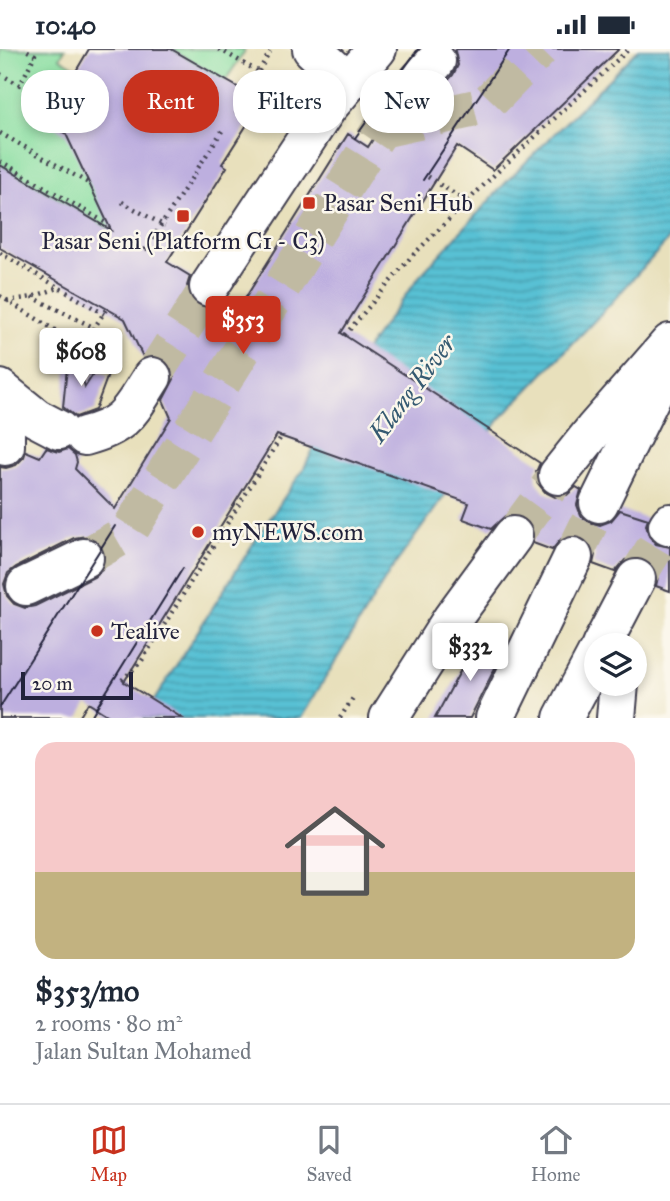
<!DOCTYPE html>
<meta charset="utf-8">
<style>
:root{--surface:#fff;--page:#f6f6f7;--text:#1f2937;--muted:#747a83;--line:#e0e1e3;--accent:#c8321e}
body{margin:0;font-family:"IM FELL Great Primer",serif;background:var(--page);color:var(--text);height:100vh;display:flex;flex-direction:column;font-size:26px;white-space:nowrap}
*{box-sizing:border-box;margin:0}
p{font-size:23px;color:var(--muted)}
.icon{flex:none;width:38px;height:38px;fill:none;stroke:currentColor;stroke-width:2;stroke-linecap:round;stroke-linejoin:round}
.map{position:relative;height:669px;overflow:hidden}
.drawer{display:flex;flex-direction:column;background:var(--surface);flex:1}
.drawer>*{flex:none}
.banner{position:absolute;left:21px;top:21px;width:628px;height:63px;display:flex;gap:14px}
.tools{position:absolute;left:584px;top:584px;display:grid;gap:14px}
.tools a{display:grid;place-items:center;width:63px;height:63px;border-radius:50%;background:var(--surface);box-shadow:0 4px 10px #0003;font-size:35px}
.scale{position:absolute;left:21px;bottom:18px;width:112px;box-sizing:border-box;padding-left:7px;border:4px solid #22223b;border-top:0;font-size:19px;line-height:24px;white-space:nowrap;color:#22223b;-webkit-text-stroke:5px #fbf7ec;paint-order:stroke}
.price{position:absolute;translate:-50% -60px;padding:0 16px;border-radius:7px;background:#fff;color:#222;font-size:23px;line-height:46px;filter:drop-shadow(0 2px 4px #0008)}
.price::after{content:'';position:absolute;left:50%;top:42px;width:21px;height:16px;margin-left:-10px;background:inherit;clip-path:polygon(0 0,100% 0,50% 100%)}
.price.current{background:var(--accent);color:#fff}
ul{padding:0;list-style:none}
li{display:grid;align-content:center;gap:14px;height:371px;padding:0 35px}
li span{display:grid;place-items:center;height:217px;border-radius:21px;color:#555}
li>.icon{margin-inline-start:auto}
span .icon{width:126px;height:126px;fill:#fffc;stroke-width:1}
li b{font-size:30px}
.pill{padding:0 24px;border-radius:28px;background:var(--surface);box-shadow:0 4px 10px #0003;font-size:24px;line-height:63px}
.pill.current{background:var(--accent);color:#fff}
.status{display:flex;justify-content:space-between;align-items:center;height:49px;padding:0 35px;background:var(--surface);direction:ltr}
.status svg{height:19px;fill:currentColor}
.tab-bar{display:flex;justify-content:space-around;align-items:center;height:98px;border-top:2px solid var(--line);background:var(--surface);font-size:19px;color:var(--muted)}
.tab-bar a{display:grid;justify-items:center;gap:4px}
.tab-bar .current{color:var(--accent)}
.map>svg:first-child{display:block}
.park{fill:#89dea1;stroke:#56806e;stroke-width:2}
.water{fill:url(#water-rules);stroke:#3d7288;stroke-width:2}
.building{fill:#bdafdf;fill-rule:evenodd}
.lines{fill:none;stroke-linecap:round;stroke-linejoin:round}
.minor-tunnel{stroke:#c0baa2;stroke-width:38;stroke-dasharray:38 19;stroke-linecap:butt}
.major-tunnel{stroke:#c0baa2;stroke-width:38;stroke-dasharray:38 19;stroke-linecap:butt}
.minor-casing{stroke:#403e4e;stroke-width:42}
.major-casing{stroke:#403e4e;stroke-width:42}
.path{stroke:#403e4e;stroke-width:4.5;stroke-dasharray:2 5;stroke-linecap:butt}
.minor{stroke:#fff;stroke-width:38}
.major{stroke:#fff;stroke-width:38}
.tram{stroke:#22223b;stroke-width:2}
.poi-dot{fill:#c8321e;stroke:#fbf7ec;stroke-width:2.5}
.labels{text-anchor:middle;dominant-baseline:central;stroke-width:5;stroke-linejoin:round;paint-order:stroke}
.poi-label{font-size:24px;fill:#22223b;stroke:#fbf7ec;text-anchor:start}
.water-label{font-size:26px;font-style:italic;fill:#355a71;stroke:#fbf7ec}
</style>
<div class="status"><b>10:40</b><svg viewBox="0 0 49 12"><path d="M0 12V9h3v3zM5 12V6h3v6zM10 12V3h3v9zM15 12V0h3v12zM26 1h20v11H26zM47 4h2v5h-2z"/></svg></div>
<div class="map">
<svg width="670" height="669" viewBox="0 0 670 669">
<defs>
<pattern id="water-rules" width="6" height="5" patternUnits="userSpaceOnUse" patternTransform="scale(1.75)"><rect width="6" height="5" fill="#58c1d4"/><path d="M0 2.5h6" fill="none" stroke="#489cad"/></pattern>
</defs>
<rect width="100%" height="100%" fill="#fbf7ec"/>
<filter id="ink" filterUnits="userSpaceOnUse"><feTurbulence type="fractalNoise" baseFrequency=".0143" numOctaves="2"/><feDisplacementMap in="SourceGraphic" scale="14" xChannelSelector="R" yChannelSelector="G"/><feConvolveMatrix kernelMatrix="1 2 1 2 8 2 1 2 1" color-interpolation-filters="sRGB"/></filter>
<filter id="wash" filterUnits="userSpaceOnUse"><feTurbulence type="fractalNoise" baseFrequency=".00686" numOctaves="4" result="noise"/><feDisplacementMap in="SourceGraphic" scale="28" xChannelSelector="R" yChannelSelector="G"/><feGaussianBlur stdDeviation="1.57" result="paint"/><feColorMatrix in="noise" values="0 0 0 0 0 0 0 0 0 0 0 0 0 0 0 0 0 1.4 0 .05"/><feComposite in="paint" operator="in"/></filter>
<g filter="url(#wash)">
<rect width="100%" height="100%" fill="#e8e0bc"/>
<g class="park">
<polygon points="0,0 65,0 60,9 77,19 71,30 174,146 111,181 0,116"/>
<polygon points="171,0 243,0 245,2 225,32"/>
</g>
<polygon class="water" points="639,0 670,0 670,189 600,266 500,370 389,524 301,669 143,669 256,490 304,419 354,317 419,228 509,130"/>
<g id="blocks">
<g class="building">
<path d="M89,0H171L262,52L222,115L227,118L167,213L190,227L187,237L190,248L198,257L208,260L219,257L228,249L241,256L348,85L368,98L382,76L391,81L401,80L411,74L453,26L458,16L455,2L457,0H619L493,121L457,97L341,284L540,414L536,423L537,433L545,443L555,448L567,446L576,438L581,441L577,456L581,467L589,473L600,476L611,472L620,461L648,470L646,476L649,487L656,495L670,498V542L656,537L658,528L655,519L645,510L636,508L625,511L615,523L593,515L595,506L591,496L582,488L572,486L561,490L552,501L533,494V479L525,469L515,465L505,467L491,480L463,470L469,454L277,386L124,633L182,669H112L88,654L79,669H0V418L6,419L16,416L24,408L26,402L40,408L46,399L59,403L68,400L75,406L77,413L75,420L115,460L171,369L163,351L174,330L172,318L163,309L154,306L143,308L125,270L0,199V116L111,181L66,85L46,73ZM86,487L97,491L104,500L106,511L102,521L94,528L35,557L25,559L14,555L7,547L4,535L8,524L16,518L74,489Z"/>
<polygon points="70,289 85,338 96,321 108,326 95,361 76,368 63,358"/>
<polygon points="477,591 502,605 470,669 435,669"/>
</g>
</g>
</g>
<g filter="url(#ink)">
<use href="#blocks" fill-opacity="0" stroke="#403e4e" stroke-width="2"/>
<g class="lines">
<g class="minor-tunnel">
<polyline points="382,80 485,57 540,0"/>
<polyline points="152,328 209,238"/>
<polyline points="513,487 558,426"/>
<polyline points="84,509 124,486 131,479 369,98 395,59"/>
</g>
<g class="major-tunnel">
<polyline points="573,508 599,454"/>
<polyline points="636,530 668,477"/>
</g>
<g class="minor-casing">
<g id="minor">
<polyline points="312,0 348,33"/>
<polyline points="395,59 436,12"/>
<polyline points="209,238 327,59 377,0"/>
<polyline points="0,340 36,369 59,381"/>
<polyline points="0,363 5,383 5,397"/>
<path d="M85,387C127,376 130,362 152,328"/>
<polyline points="558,426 594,381 670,294"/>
<polyline points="26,537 84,509"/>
<polyline points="389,669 452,570 513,487"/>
<polyline points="616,669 619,635"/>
</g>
</g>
<g class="major-casing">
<g id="major">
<polyline points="599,454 670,309"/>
<polyline points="668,477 670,474"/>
<polyline points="601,597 636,530"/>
<polyline points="495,669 573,508"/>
<polyline points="563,669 597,605"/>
</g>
</g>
<g class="path">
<polyline points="219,0 259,23"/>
<polyline points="0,25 20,36 35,6 24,0"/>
<polyline points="237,63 235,62 270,3"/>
<polyline points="0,84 90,135"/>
<polyline points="0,112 108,175"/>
<polyline points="428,128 467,153"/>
<polyline points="122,153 165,177"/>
<polyline points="145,201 222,82"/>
<polyline points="0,204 104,265"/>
<polyline points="0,247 82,298 85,304"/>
<polyline points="32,248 95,279"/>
<polyline points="7,252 32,248 58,239"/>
<polyline points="345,286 411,208 494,126 629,0"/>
<polyline points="82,298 107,259"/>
<polyline points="122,631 141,613 281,388"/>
<polyline points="98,669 102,663"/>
<polyline points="340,669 353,649"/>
</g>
<use href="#minor" class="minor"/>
<use href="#major" class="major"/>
<g class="tram">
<polyline points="355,89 418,0"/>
<polyline points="423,131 510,0"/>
<polyline points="0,658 115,477"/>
<polyline points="90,669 183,519"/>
</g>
</g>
</g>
<g class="poi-dot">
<rect x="302" y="147" width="14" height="14" rx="3.5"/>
<rect x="176" y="160" width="14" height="14" rx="3.5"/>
<circle cx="198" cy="483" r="7"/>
<circle cx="97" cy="582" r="7"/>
</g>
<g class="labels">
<g class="poi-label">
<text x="323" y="154">Pasar Seni Hub</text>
<text x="183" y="192" text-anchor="middle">Pasar Seni (Platform C1 - C3)</text>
<text x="212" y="483">myNEWS.com</text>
<text x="111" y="582">Tealive</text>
</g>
<g class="water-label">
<text transform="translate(412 339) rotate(-53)">Klang River</text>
</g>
</g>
</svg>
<div class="tools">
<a><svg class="icon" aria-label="layers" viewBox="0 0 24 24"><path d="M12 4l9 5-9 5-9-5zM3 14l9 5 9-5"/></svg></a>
</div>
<div class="scale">20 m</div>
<b class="price current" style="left:243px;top:307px">$353</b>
<b class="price" style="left:81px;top:339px">$608</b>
<b class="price" style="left:470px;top:634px">$332</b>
<div class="banner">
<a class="pill">Buy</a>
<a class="pill current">Rent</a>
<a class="pill">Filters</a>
<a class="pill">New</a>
</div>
</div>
<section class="drawer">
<ul>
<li><span style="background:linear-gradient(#f6c9c9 60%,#c2b280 0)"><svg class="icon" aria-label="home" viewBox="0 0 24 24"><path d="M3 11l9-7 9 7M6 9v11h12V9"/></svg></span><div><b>$353/mo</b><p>2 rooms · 80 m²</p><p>Jalan Sultan Mohamed</p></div></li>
</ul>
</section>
<nav class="tab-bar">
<a class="current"><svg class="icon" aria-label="map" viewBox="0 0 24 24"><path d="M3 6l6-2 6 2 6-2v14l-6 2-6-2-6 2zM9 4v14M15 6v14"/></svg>Map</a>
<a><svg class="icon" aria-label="saved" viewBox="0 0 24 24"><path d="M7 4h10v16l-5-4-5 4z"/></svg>Saved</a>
<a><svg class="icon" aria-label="home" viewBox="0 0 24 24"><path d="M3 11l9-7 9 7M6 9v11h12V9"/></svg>Home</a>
</nav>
